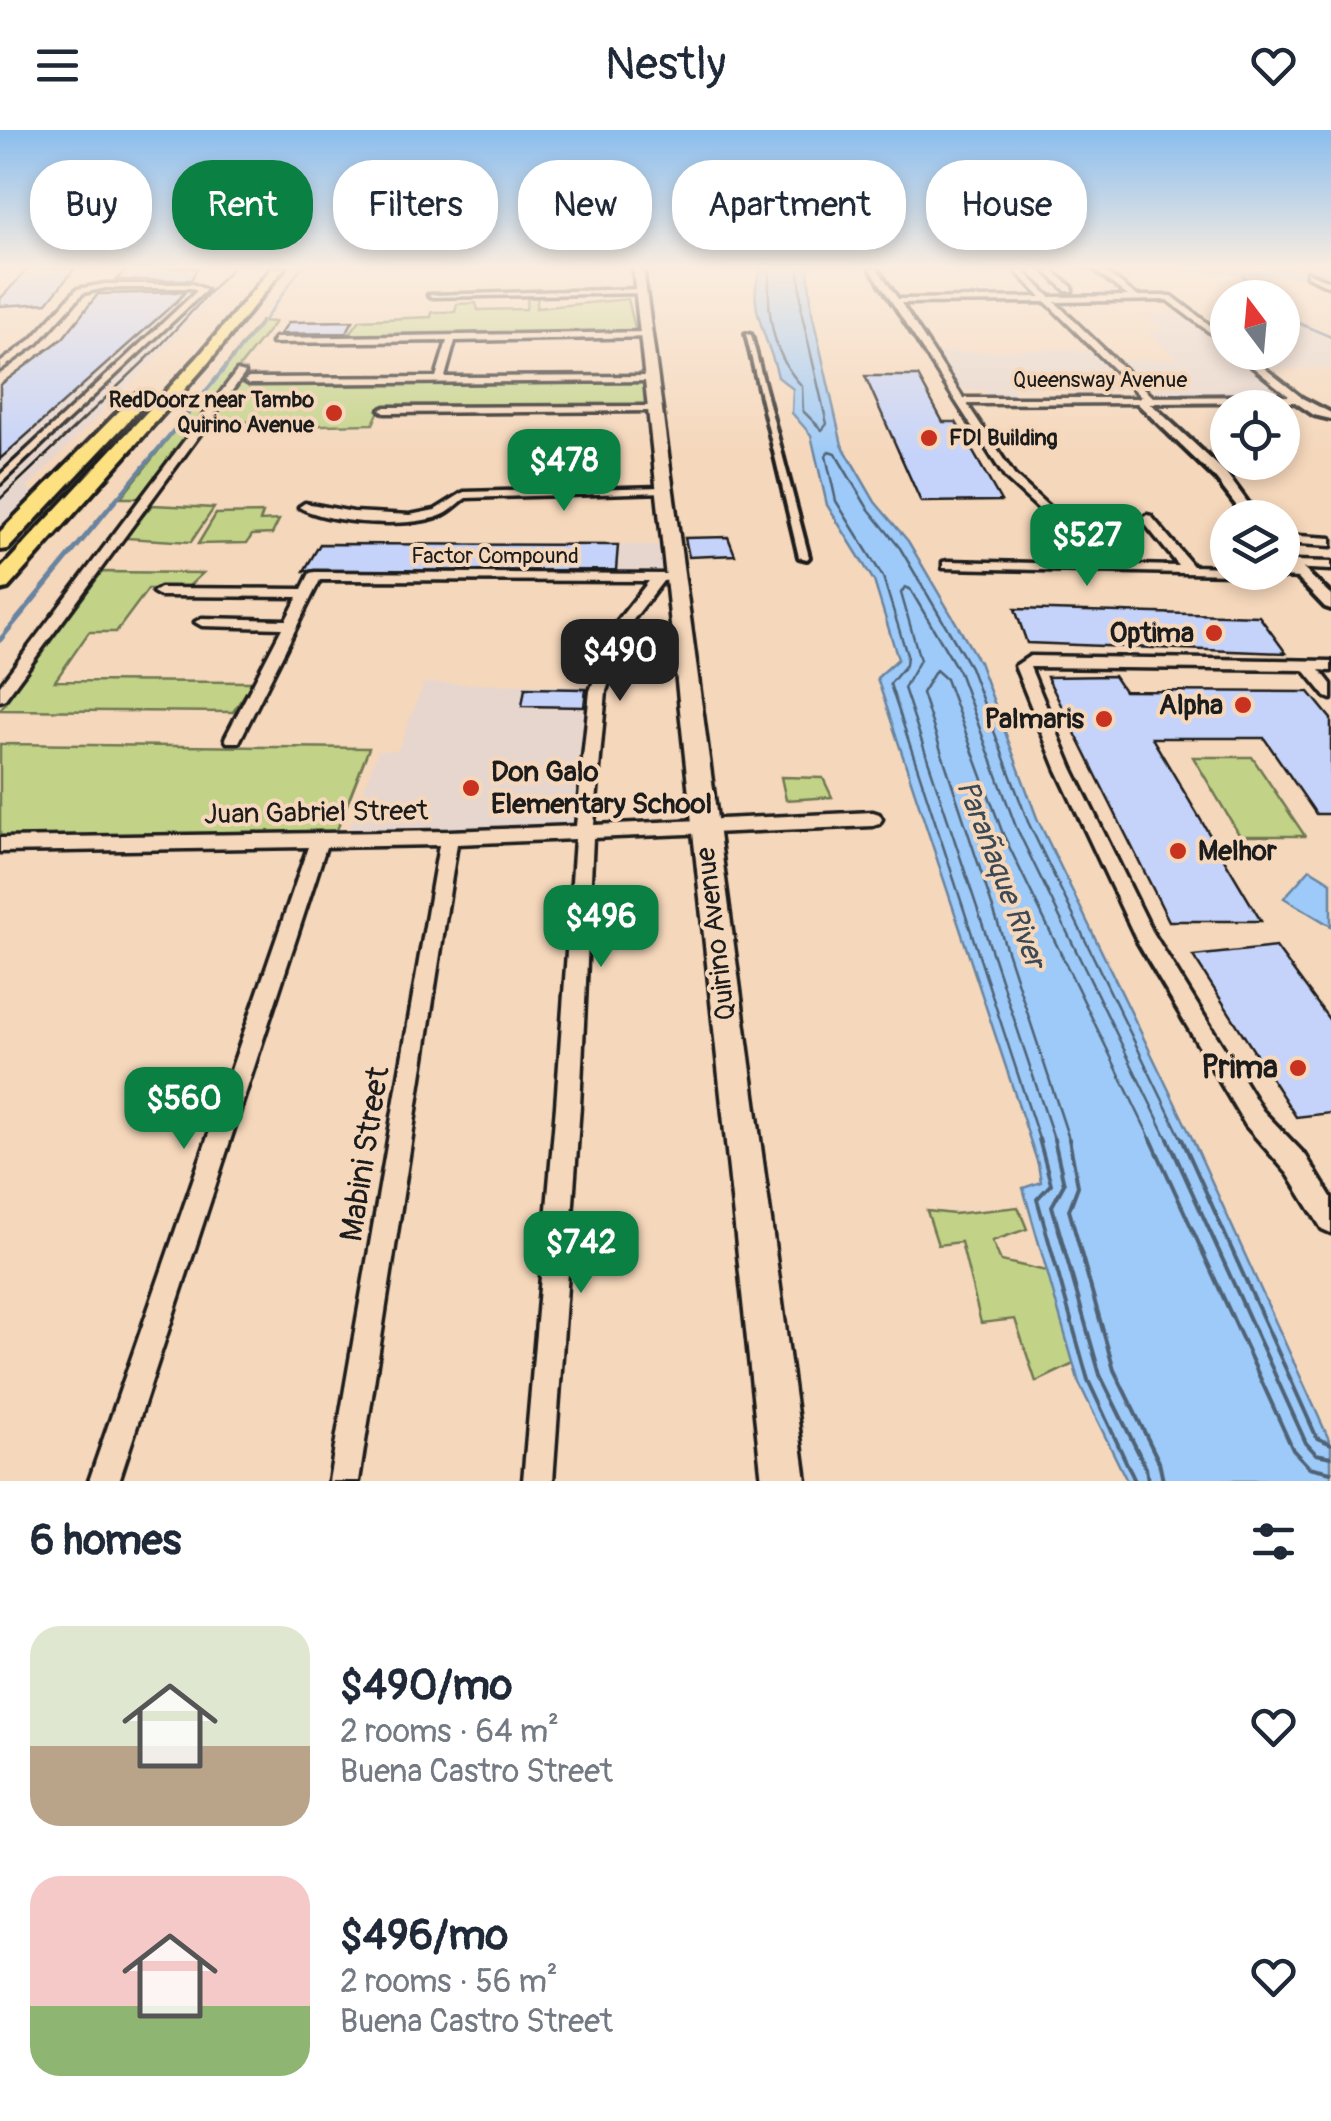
<!DOCTYPE html>
<meta charset="utf-8">
<style>
:root{--surface:#fff;--page:#f2f2f3;--text:#1f2937;--muted:#747a83;--accent:#0b8043}
body{margin:0;font-family:Pangolin,sans-serif;background:var(--page);color:var(--text);height:100vh;display:flex;flex-direction:column;font-size:38px;white-space:nowrap}
*{box-sizing:border-box;margin:0}
p{font-size:32px;color:var(--muted)}
.icon{flex:none;width:55px;height:55px;fill:none;stroke:currentColor;stroke-width:2;stroke-linecap:round;stroke-linejoin:round}
.map{position:relative;height:1351px;overflow:hidden}
.sheet{display:flex;flex-direction:column;background:var(--surface);flex:1}
.sheet>*{flex:none}
.guide{position:absolute;left:30px;top:30px;width:1272px;height:90px;display:flex;gap:20px}
.needle{width:65px;rotate:344deg}
.fabs{position:absolute;left:1210px;top:150px;display:grid;gap:20px}
.fabs a{display:grid;place-items:center;width:90px;height:90px;border-radius:50%;background:var(--surface);box-shadow:0 5px 15px #0003;font-size:50px}
.price{position:absolute;translate:-50% -85px;padding:0 22px;border-radius:20px;background:var(--accent);color:#fff;font-size:32px;line-height:65px;filter:drop-shadow(0 2px 5px #0008)}
.price::after{content:'';position:absolute;left:50%;top:60px;width:30px;height:22px;margin-left:-15px;background:inherit;clip-path:polygon(0 0,100% 0,50% 100%)}
.price.on{background:#222;color:#fff}
ul{padding:0;list-style:none}
li{display:flex;align-items:center;gap:30px;height:250px;padding:0 30px}
li span{display:grid;place-items:center;flex:none;width:280px;height:200px;border-radius:30px;color:#555}
li>.icon{margin-inline-start:auto}
span .icon{width:120px;height:120px;fill:#fffc;stroke-width:1}
li b{font-size:42px}
h2{display:flex;justify-content:space-between;align-items:center;height:120px;padding:0 30px;font-size:42px}
.pill{padding:0 35px;border-radius:40px;background:var(--surface);box-shadow:0 5px 15px #0003;font-size:35px;line-height:90px}
.pill.on{background:var(--accent);color:#fff}
header{display:flex;justify-content:space-between;align-items:center;height:130px;padding:0 30px;background:var(--surface);font-size:45px;font-weight:600}
.map>svg:first-child{display:block}
.built{fill:#e7d6ce}
.green{fill:#c2d388;stroke:#6f7852;stroke-width:2.5}
.water{fill:#9dcaf8;stroke:#6984a0;stroke-width:2.5}
.lines{fill:none;stroke-linecap:round;stroke-linejoin:round}
.shore-far1{stroke:#506274;stroke-width:2.5}
.shore{stroke:#506274;stroke-width:4}
.stream-far2{stroke:#6984a0;stroke-width:2.5}
.stream-far1{stroke:#6984a0;stroke-width:4}
.stream{stroke:#6984a0;stroke-width:5}
.river{fill:#9dcaf8;fill-rule:evenodd}
.building{fill:#c5d3fa;stroke:#1c1c1c;stroke-width:2.5}
.pedestrian-casing{stroke:#1c1c1c;stroke-width:8}
.minor-casing{stroke:#1c1c1c;stroke-width:7}
.tertiary-casing{stroke:#1c1c1c;stroke-width:8}
.secondary-casing{stroke:#1c1c1c;stroke-width:7}
.motorway-casing{stroke:#1c1c1c;stroke-width:8}
.pedestrian{fill:#f5d7bb;fill-rule:evenodd}
.minor{fill:#f5d7bb;fill-rule:evenodd}
.tertiary{fill:#f5d7bb;fill-rule:evenodd}
.secondary{fill:#f5d7bb;fill-rule:evenodd}
.motorway{fill:#fde080;fill-rule:evenodd}
.tram{stroke:#1c1c1c;stroke-width:2.5}
.poi-dot{fill:#c8321e;stroke:#f5d7bb;stroke-width:4}
.labels{text-anchor:middle;dominant-baseline:central;stroke-width:8;stroke-linejoin:round;paint-order:stroke}
.far-street-label{font-size:22px;fill:#1c1c1c;stroke:#f5d7bb}
.far-poi-label{font-size:22px;font-weight:bold;fill:#1c1c1c;stroke:#f5d7bb;text-anchor:end}
.poi-label{font-size:28px;font-weight:bold;fill:#1c1c1c;stroke:#f5d7bb;text-anchor:end}
.street-label{font-size:28px;fill:#1c1c1c;stroke:#f5d7bb}
.water-label{font-size:30px;font-style:italic;fill:#3c4853;stroke:#f5d7bb}
.near-poi-label{font-size:32px;font-weight:bold;fill:#1c1c1c;stroke:#f5d7bb;text-anchor:end}
.near-street-label{font-size:32px;fill:#1c1c1c;stroke:#f5d7bb}
</style>
<header><svg class="icon" aria-label="menu" viewBox="0 0 24 24"><path d="M4 6h16M4 12h16M4 18h16"/></svg>Nestly<svg class="icon" aria-label="heart" viewBox="0 0 24 24"><path d="M12 20l-8-8c-3-5 5-10 8-4 3-6 11-1 8 4z"/></svg></header>
<div class="map">
<svg width="1331" height="1351" viewBox="0 0 1331 1351">
<rect width="100%" height="100%" fill="#f5d7bb"/>
<filter id="ink" filterUnits="userSpaceOnUse"><feTurbulence type="fractalNoise" baseFrequency=".01" numOctaves="2"/><feDisplacementMap in="SourceGraphic" scale="20" xChannelSelector="R" yChannelSelector="G"/><feConvolveMatrix kernelMatrix="1 2 1 2 8 2 1 2 1" color-interpolation-filters="sRGB"/></filter>
<g filter="url(#ink)">
<g class="built">
<polygon points="221,162 28,357 33,365 0,398 0,253 61,209 96,163"/>
<polygon points="1145,184 1180,184 1285,264 1160,265 1121,230 1178,229 1145,200 1162,199"/>
<polygon points="1302,196 1331,210 1331,238 1266,239 1246,223 1282,222 1283,197"/>
<polygon points="1065,219 1092,222 1118,250 1125,250 1135,259 1071,265 1064,258 1015,259 1017,263 1010,264 1014,268 990,268 983,260 961,260 934,223"/>
<polygon points="323,413 659,415 662,443 310,442"/>
<polygon points="424,553 593,556 572,695 347,704 378,621 398,620"/>
</g>
<g class="green">
<polygon points="528,167 538,167 536,178 628,169 636,202 345,210 360,190 431,187 432,182 455,182 457,174 476,173 478,180 526,179"/>
<polygon points="261,191 275,192 207,278 146,368 121,368"/>
<polygon points="644,250 646,275 381,276 373,294 274,296 278,290 208,294 241,253"/>
<polygon points="152,375 214,378 191,412 125,408"/>
<polygon points="263,383 260,391 279,390 272,404 252,405 247,413 198,414 216,384"/>
<polygon points="102,442 203,443 186,459 148,459 116,502 89,502 55,551 253,552 233,582 0,580"/>
<polygon points="0,614 369,618 335,705 0,708"/>
<polygon points="1193,627 1252,627 1305,706 1240,706"/>
<polygon points="781,647 823,648 832,667 786,670"/>
<polygon points="1018,1077 1027,1099 992,1111 1001,1131 1051,1142 1084,1229 1036,1252 1015,1189 981,1193 961,1112 938,1115 927,1081 954,1084"/>
</g>
<g class="water">
<path d="M762,138H808L812,183L842,315L875,372L908,411L979,532L1037,688L1192,1008L1331,1314V1351H1127L1079,1253L1023,1058L1041,1052L1038,1034L877,548L898,529L874,451L827,375L811,305L792,283L793,259L778,247C771,213 743,172 762,138Z"/>
<polygon points="1310,739 1331,752 1331,796 1284,768"/>
</g>
<g class="lines">
<g class="shore-far1">
<path d="M770,138C766,180 772,225 802,256L803,281L822,300L827,294L802,185L799,138"/>
<polyline points="1040,1012 890,554 906,535 907,525 883,447 836,371 826,326 829,321 835,323 867,377 900,418 970,537 1028,692 1183,1012"/>
<polyline points="1055,1012 904,558 920,530 901,463 905,457 910,459 959,542 1016,697 1169,1012"/>
<polyline points="1070,1012 922,563 936,540 946,549 1003,704 1152,1012"/>
</g>
<g class="shore">
<polyline points="1039,1009 1051,1054 1037,1069 1088,1250 1135,1351"/>
<polyline points="1054,1009 1064,1054 1052,1076 1100,1245 1146,1338 1148,1351"/>
<polyline points="1069,1009 1078,1056 1069,1080 1114,1240 1159,1332 1163,1351"/>
<polyline points="1151,1009 1293,1320 1309,1337 1331,1342"/>
<polyline points="1168,1009 1306,1313 1316,1324 1331,1327"/>
<polyline points="1182,1009 1317,1308 1331,1314"/>
</g>
<g class="stream-far2">
<polyline points="1238,141 1266,168"/>
<polyline points="1282,186 1331,207"/>
<polyline points="265,189 301,138"/>
<polyline points="223,241 261,194"/>
</g>
<polyline class="stream-far1" points="116,370 225,238"/>
<polyline class="stream" points="0,510 118,367"/>
<polygon class="river" points="1177,138 1331,140 1331,148 1184,142"/>
</g>
<g class="building">
<polygon points="29,138 75,138 47,173 0,176 0,169"/>
<polygon points="128,138 197,138 191,150 116,150"/>
<polygon points="185,162 177,171 0,329 0,255 63,208 98,164"/>
<polygon points="353,191 346,203 280,204 289,192"/>
<polygon points="865,246 918,246 943,292 956,292 1001,371 921,372"/>
<polygon points="728,407 735,425 689,427 685,408"/>
<polygon points="320,414 618,415 616,440 304,441"/>
<polygon points="1015,479 1259,486 1286,523 1027,513"/>
<polygon points="1114,546 1124,561 1309,562 1331,589 1331,684 1316,684 1264,608 1152,608 1261,791 1169,791 1047,547"/>
<polygon points="525,558 586,559 584,577 522,576"/>
<polygon points="1276,817 1331,892 1331,983 1296,987 1193,826"/>
</g>
<g class="lines">
<g class="pedestrian-casing">
<polygon id="pedestrian" points="746,204 751,205 809,427 807,429 799,427"/>
</g>
<g class="minor-casing">
<g id="minor">
<path d="M870,138H877L898,169L1041,167L1013,138H1020L1050,167L1128,166L1092,138H1100L1137,166H1172L1228,209V216L1167,170L1055,172L1154,268V272H1148L1143,268V272L1140,273L967,274L1014,345L1049,377L1090,434L1179,436L1141,389L1147,385L1151,386L1193,436L1228,437V442L1233,444L943,438V432L948,431L1077,434L1041,381L1006,349ZM1046,172L1143,268H963L901,173Z"/>
<polygon points="1042,138 1049,138 1072,157 1072,161 1066,161"/>
<polygon points="1307,142 1331,152 1331,157 1307,146"/>
<polygon points="105,154 192,154 206,160 0,354 0,345 197,161 191,158 105,158 83,163 38,213 0,240 0,233 32,209 77,159"/>
<polygon points="641,159 644,163 432,167 428,165"/>
<polygon points="648,202 651,207 455,211 445,247 655,246 655,250 652,251 249,254 244,251 249,248 436,247 447,211 272,213 275,208"/>
<polygon points="1234,222 1244,222 1301,267 1301,271 1295,271"/>
<polygon points="237,241 245,243 5,569 0,571 0,555"/>
<polygon points="658,276 658,280 655,281 385,283 380,280 385,277"/>
<path d="M663,357L669,360L667,362L466,368C457,374 450,383 440,386C407,398 329,394 299,377L305,373L353,382L410,385L435,380L464,362Z"/>
<polygon points="1282,405 1331,408 1331,416 1282,413"/>
<polygon points="1294,431 1331,432 1331,440 1289,438 1289,432"/>
<polygon points="1282,439 1302,440 1309,444 1302,448 1255,446 1249,442 1282,442"/>
<polygon points="315,442 672,444 672,450 663,451 629,495 606,561 594,695 873,682 879,684 882,689 879,694 873,696 593,708 580,976 553,1351 523,1351 556,976 575,709 457,714 359,1351 329,1351 439,715 326,717 119,1351 89,1351 308,717 0,722 0,708 449,701 576,696 590,561 615,494 649,451 320,450 239,612 227,612 225,608 282,498 202,496 195,492 202,488 286,490 298,467 160,466 153,462 160,458 302,459 310,443"/>
<polygon points="1030,526 1331,531 1331,541 1320,540 1331,554 1331,569 1326,567 1304,540 1030,537 1072,638 1152,801 1262,980 1306,1026 1331,1067 1331,1103 1322,1099 1288,1044 1246,996 1138,813 1056,638 1015,536"/>
</g>
</g>
<g class="tertiary-casing">
<g id="tertiary">
<polygon points="1298,266 1331,283 1331,289 1314,285 1295,272 1150,273 1226,343 1259,388 1246,388 1216,349 1134,270 1140,267"/>
<polygon points="1282,419 1331,465 1331,479 1325,477 1282,432"/>
</g>
</g>
<g class="secondary-casing">
<polygon id="secondary" points="633,138 643,138 806,1351 762,1351"/>
</g>
<g class="motorway-casing">
<g id="motorway">
<polygon points="272,138 284,138 208,233 8,458 0,460 0,440 198,227"/>
<polygon points="135,265 149,269 8,419 0,420 0,402"/>
</g>
</g>
<use href="#pedestrian" class="pedestrian"/>
<use href="#minor" class="minor"/>
<use href="#tertiary" class="tertiary"/>
<use href="#secondary" class="secondary"/>
<use href="#motorway" class="motorway"/>
<polyline class="tram" points="0,369 160,216 232,138"/>
</g>
</g>
<linearGradient id="sky" x2="0" y2="1"><stop stop-color="#8abdee"/><stop offset="0.42" stop-color="#faede0"/><stop offset="1" stop-color="#faede0" stop-opacity="0"/></linearGradient>
<rect width="1331" height="327" fill="url(#sky)"/>
<g class="poi-dot">
<circle cx="334" cy="283" r="10"/>
<circle cx="929" cy="308" r="10"/>
<circle cx="1214" cy="503" r="10"/>
<circle cx="1243" cy="575" r="10"/>
<circle cx="1104" cy="589" r="10"/>
<circle cx="471" cy="658" r="10"/>
<circle cx="1178" cy="721" r="10"/>
<circle cx="1298" cy="938" r="10"/>
</g>
<g class="labels">
<g class="far-street-label">
<text x="1100" y="250">Queensway Avenue</text>
<text x="495" y="426">Factor Compound</text>
</g>
<g class="far-poi-label">
<text x="314" y="270">RedDoorz near Tambo<tspan x="314" dy="25">Quirino Avenue</tspan></text>
<text x="949" y="308" text-anchor="start">FDI Building</text>
</g>
<g class="poi-label">
<text x="1194" y="503">Optima</text>
<text x="1223" y="575">Alpha</text>
<text x="1084" y="589">Palmaris</text>
<text x="491" y="642" text-anchor="start">Don Galo<tspan x="491" dy="32">Elementary School</tspan></text>
<text x="1198" y="721" text-anchor="start">Melhor</text>
</g>
<g class="street-label">
<text transform="translate(316 683) rotate(-1)">Juan Gabriel Street</text>
<text transform="translate(716 804) rotate(-97)">Quirino Avenue</text>
</g>
<g class="water-label">
<text transform="translate(1001 744) rotate(69)">Parañaque River</text>
</g>
<g class="near-poi-label">
<text x="1278" y="938">Prima</text>
</g>
<g class="near-street-label">
<text transform="translate(365 1024) rotate(-81)">Mabini Street</text>
</g>
</g>
</svg>
<div class="fabs">
<a><svg class="needle" viewBox="-14 -14 28 28"><path d="M0-13l5 13h-10z" fill="#e53935"/><path d="M0 13l5-13h-10z" fill="#747a83"/></svg></a>
<a><svg class="icon" aria-label="locate" viewBox="0 0 24 24"><circle cx="12" cy="12" r="6"/><path d="M12 2v4M12 18v4M2 12h4M18 12h4"/></svg></a>
<a><svg class="icon" aria-label="layers" viewBox="0 0 24 24"><path d="M12 4l9 5-9 5-9-5zM3 14l9 5 9-5"/></svg></a>
</div>
<b class="price" style="left:564px;top:384px">$478</b>
<b class="price" style="left:1087px;top:459px">$527</b>
<b class="price on" style="left:620px;top:574px">$490</b>
<b class="price" style="left:601px;top:840px">$496</b>
<b class="price" style="left:184px;top:1022px">$560</b>
<b class="price" style="left:581px;top:1166px">$742</b>
<div class="guide">
<a class="pill">Buy</a>
<a class="pill on">Rent</a>
<a class="pill">Filters</a>
<a class="pill">New</a>
<a class="pill">Apartment</a>
<a class="pill">House</a>
</div>
</div>
<section class="sheet">
<h2>6 homes<svg class="icon" aria-label="filters" viewBox="0 0 24 24"><path d="M4 7h16M4 17h16"/><circle cx="9" cy="7" r="2"/><circle cx="15" cy="17" r="2"/></svg></h2>
<ul>
<li><span style="background:linear-gradient(#dfe7d0 60%,#b9a48a 0)"><svg class="icon" aria-label="home" viewBox="0 0 24 24"><path d="M3 11l9-7 9 7M6 9v11h12V9"/></svg></span><div><b>$490/mo</b><p>2 rooms · 64 m²</p><p>Buena Castro Street</p></div><svg class="icon" aria-label="heart" viewBox="0 0 24 24"><path d="M12 20l-8-8c-3-5 5-10 8-4 3-6 11-1 8 4z"/></svg></li>
<li><span style="background:linear-gradient(#f6c9c9 65%,#8fb573 0)"><svg class="icon" aria-label="home" viewBox="0 0 24 24"><path d="M3 11l9-7 9 7M6 9v11h12V9"/></svg></span><div><b>$496/mo</b><p>2 rooms · 56 m²</p><p>Buena Castro Street</p></div><svg class="icon" aria-label="heart" viewBox="0 0 24 24"><path d="M12 20l-8-8c-3-5 5-10 8-4 3-6 11-1 8 4z"/></svg></li>
</ul>
</section>
